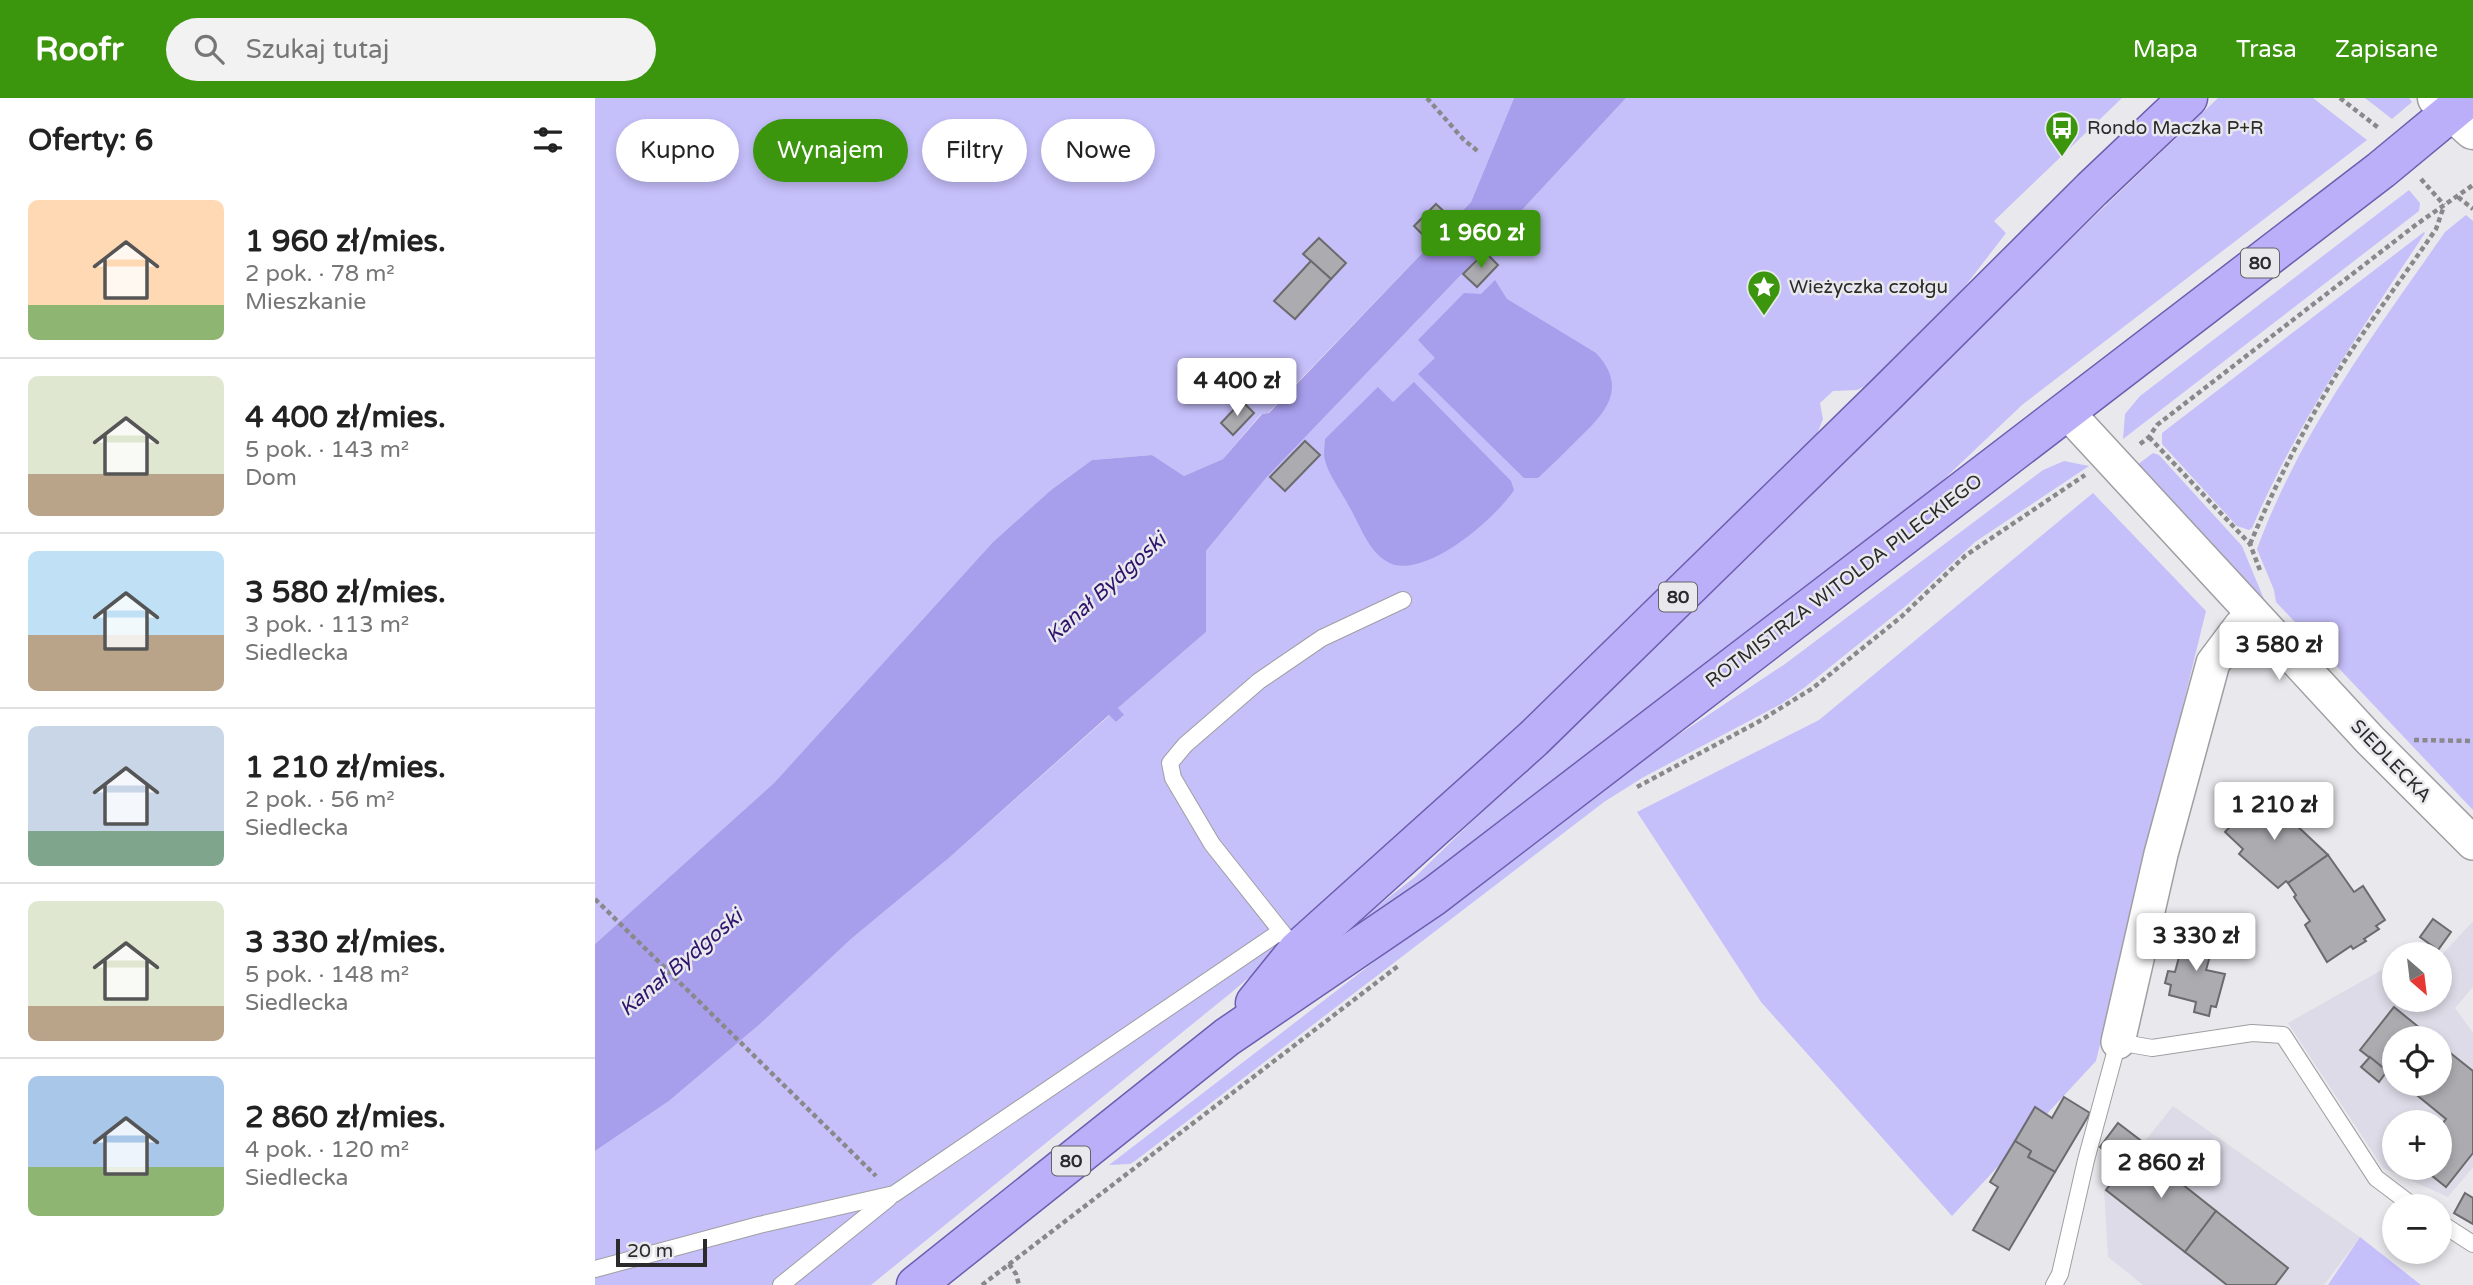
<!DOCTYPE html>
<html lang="pl">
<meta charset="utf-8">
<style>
:root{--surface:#fff;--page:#f2f2f2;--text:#222;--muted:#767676;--line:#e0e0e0;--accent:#3b950d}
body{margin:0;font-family:"Varela Round",sans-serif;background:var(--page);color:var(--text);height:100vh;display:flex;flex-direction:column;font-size:26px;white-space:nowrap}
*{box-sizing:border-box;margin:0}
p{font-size:23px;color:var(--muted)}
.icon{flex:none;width:38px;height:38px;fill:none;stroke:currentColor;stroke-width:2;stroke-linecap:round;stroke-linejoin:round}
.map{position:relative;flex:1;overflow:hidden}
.sheet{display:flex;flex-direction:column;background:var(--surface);width:595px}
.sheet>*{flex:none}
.guide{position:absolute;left:21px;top:21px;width:665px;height:63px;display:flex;gap:14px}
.needle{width:46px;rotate:152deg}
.controls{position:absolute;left:1787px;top:844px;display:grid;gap:14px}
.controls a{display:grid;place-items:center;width:70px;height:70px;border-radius:50%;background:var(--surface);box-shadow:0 4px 10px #0003;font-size:35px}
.scale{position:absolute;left:21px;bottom:18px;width:91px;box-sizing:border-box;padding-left:7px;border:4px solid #2b2b2c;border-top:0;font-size:19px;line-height:24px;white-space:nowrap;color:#2b2b2c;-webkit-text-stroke:5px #e9e9ed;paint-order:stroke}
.price{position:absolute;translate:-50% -60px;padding:0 16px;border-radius:7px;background:#fff;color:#222;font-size:23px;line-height:46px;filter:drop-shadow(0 2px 4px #0008)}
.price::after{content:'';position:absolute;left:50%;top:42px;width:21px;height:16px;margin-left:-10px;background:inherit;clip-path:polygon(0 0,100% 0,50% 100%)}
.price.on{background:var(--accent);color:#fff}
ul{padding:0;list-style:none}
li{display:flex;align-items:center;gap:21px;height:175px;padding:0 28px}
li+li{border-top:2px solid var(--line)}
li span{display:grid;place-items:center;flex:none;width:196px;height:140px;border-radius:10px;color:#555}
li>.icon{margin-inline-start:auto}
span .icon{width:84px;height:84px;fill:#fffc;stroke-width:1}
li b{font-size:30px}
h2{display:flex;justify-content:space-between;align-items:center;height:84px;padding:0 28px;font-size:30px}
.chip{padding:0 24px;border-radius:32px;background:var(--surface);box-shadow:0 4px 10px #0003;font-size:24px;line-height:63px}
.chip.on{background:var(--accent);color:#fff}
header{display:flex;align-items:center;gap:42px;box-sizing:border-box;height:98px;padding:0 35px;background:var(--accent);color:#fff}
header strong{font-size:33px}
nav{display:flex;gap:38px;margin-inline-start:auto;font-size:24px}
.search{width:490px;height:63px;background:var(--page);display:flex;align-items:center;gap:18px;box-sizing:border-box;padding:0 24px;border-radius:38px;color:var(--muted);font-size:26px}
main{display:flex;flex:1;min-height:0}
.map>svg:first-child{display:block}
.built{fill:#dcdbe7;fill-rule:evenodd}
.green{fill:#c5bffa}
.water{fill:#a79eec}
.building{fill:#acabb0;stroke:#6b6b6e;stroke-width:2}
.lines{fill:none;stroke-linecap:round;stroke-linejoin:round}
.service-casing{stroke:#9f9fa3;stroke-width:18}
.minor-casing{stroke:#9f9fa3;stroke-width:36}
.secondary-casing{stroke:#9f9fa3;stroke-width:41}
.primary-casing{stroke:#6d5eaf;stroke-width:41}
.path{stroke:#89898b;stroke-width:4.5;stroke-dasharray:5 3.5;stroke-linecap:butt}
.service{stroke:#fff;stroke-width:16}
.minor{stroke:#fff;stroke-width:33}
.secondary{stroke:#fff;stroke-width:38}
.primary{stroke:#bcaff9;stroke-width:38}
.labels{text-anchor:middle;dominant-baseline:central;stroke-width:5;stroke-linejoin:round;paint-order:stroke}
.shield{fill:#e9e9ed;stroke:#646466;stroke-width:2}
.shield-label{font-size:18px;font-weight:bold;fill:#2b2b2c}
.poi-label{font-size:19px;fill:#2b2b2c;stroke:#e9e9ed;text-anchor:start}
.street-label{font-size:19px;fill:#2b2b2c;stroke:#e9e9ed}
.water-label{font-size:21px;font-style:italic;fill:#2f146d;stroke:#e9e9ed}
</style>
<header>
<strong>Roofr</strong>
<div class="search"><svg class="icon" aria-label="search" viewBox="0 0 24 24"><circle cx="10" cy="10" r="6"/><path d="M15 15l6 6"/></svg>Szukaj tutaj</div>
<nav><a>Mapa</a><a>Trasa</a><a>Zapisane</a></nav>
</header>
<main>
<section class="sheet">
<h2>Oferty: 6<svg class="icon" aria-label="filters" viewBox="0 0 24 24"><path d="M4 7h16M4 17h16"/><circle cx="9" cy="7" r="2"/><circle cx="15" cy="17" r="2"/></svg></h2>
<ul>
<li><span style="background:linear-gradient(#ffd9b3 75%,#8fb573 0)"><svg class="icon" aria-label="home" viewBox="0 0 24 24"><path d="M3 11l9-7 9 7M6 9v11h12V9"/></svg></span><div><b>1 960 zł/mies.</b><p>2 pok. · 78 m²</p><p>Mieszkanie</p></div></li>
<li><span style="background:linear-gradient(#dfe7d0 70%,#b9a48a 0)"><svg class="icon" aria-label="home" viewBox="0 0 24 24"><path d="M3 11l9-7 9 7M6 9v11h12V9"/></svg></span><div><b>4 400 zł/mies.</b><p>5 pok. · 143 m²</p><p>Dom</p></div></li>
<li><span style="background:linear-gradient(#bfe0f5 60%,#b9a48a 0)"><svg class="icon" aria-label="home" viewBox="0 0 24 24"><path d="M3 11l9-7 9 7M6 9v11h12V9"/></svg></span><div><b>3 580 zł/mies.</b><p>3 pok. · 113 m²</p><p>Siedlecka</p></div></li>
<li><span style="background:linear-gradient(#c9d6e8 75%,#7fa58c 0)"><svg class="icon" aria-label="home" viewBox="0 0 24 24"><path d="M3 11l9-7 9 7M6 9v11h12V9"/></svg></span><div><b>1 210 zł/mies.</b><p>2 pok. · 56 m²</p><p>Siedlecka</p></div></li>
<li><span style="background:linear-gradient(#dfe7d0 75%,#b9a48a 0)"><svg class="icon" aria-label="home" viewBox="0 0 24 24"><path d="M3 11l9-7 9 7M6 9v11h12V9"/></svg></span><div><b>3 330 zł/mies.</b><p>5 pok. · 148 m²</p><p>Siedlecka</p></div></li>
<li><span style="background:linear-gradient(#a9c7e8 65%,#8fb573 0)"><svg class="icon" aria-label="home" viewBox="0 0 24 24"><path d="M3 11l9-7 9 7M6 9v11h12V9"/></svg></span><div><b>2 860 zł/mies.</b><p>4 pok. · 120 m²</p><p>Siedlecka</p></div></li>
</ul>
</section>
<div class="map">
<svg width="1878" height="1187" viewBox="0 0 1878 1187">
<rect width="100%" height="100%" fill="#e9e9ed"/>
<g class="built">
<path d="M1878,823V889L1860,910L1878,935V1069L1853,1099L1788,1070L1693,925L1799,865V901H1844L1845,859ZM1799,940H1844V985H1799ZM1799,1024H1844V1069H1799Z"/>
<polygon points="1578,1008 1765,1139 1729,1187 1548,1187 1513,1159 1509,1092 1529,1068 1504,1048 1523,1024 1549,1044"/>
</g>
<g class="green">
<polygon points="0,0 919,0 876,104 673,315 666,316 628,361 589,378 557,357 497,362 456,392 398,444 179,685 0,846"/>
<polygon points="1031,0 1527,0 1399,123 1411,135 1358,204 1272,287 1262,292 1238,293 1225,305 1228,321 1221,339 1151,409 1044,509 772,778 637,894 276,1187 0,1187 0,1053 74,1003 165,926 256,841 355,759 515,617 521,624 528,618 523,610 611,534 611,453 671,380 888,154"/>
<polygon points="1623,0 1718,0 1772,42 1427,307 1346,384 1309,415 824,789 731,848 820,779 1392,221"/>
<polygon points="1770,0 1814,0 1817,4 1797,21"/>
<polygon points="1814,92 1825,105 1824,113 1528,341 1530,316 1545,298"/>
<path d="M1871,117L1878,123V712L1681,504L1679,492L1662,451C1705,334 1779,236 1850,134Z"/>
<path d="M1829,134L1830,135C1767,230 1702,325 1657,430L1654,432L1642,428L1567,346V335Z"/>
<polygon points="1558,355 1564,357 1647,448 1671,506 1542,367"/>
<polygon points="1469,363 1494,368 1380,444 1312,507 1209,590 1186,606 1047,680 1009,704 540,1063 535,1066 514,1067 1023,677 1190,566 1448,372"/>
<polygon points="1498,395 1611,513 1501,963 1357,1118 1166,904 1042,714 1224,622"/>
<polygon points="1765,1139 1826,1187 1733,1187"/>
</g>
<g class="water">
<polygon points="919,0 1031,0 888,154 671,380 611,453 611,534 523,610 529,617 521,624 514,617 355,759 256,841 165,926 74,1003 0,1053 0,846 179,685 398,444 456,392 497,362 557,357 589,378 628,361 667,316 674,315 876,104"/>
<path d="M900,182L912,201L1001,255C1034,290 1010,316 982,342C969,355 956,368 943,380H929L823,276L840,260L823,242L869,195L886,196Z"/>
<path d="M819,284L916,383L919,392C901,420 826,486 791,463C773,452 765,427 755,410C748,396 733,376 730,362C728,356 730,347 730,341L783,289L798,304Z"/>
</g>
<g class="building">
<polygon points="841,106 854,118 832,141 819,128"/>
<polygon points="724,140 751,165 736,181 708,156"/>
<polygon points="890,154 903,167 882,189 868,176"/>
<polygon points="716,163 736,181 700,221 679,203"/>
<polygon points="647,303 659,315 638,337 626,325"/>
<polygon points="710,343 725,357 690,393 675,379"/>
<polygon points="1660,696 1681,714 1686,709 1702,722 1699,725 1733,757 1693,785 1691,783 1683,790 1644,756 1648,751 1630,734 1643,720 1640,717"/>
<polygon points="1733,757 1759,794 1768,788 1790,822 1781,828 1784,831 1769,841 1771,843 1758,851 1756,848 1732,864 1710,827 1715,823 1699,799 1701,797 1693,785"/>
<polygon points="1838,821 1856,834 1843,852 1825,839"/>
<polygon points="1592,829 1621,837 1611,872 1630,876 1621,909 1616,908 1614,918 1599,914 1601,904 1574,897 1576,887 1570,885 1573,873 1580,874"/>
<polygon points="1799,909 1837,940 1799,940 1799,979 1765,952"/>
<polygon points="1844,946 1878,973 1878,1055 1851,1089 1826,1069 1844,1069 1844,1030 1851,1021 1807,985 1844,985"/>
<polygon points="1775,959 1792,973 1784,984 1766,969"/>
<polygon points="1469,999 1495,1015 1460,1074 1433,1059 1436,1053 1420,1043 1440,1009 1457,1020"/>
<polygon points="1523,1025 1549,1045 1530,1068 1505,1049"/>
<polygon points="1420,1043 1436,1053 1433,1059 1460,1074 1414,1152 1378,1132 1403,1089 1395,1084"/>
<polygon points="1543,1051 1621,1113 1590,1154 1511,1092"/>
<polygon points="1870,1095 1878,1100 1878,1126 1859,1115"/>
<polygon points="1621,1113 1693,1170 1680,1187 1632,1187 1590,1154"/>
</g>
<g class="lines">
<g class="service-casing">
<g id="service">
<polyline points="686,833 617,746 578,680 575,665 590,647 664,583 727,540 808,502"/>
<polyline points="1844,1124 1878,1146"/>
<polyline points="0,1171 164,1127 299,1096 686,833 702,853"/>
<polyline points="186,1187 294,1100"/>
<polyline points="1459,1187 1465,1176 1491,1062 1523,944 1557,950 1657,935 1688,937 1781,1080 1818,1108"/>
</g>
</g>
<g class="minor-casing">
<g id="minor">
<polyline points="1471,313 1775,642 1878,745"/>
<polyline points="1523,944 1566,756 1618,565 1645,529 1658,516"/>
</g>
</g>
<g class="secondary-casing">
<polyline id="secondary" points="1842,0 1878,32"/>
</g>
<g class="primary-casing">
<g id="primary">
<polyline points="660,905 702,853 938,641 1290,297 1497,91 1593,0"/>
<polyline points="321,1187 632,939 839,798 1786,72 1873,0"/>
</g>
</g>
<g class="path">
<polyline points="832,0 869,42 885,55"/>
<polyline points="1745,0 1785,31"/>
<polyline points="1826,81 1849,107"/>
<polyline points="1863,99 1878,111"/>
<polyline points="1554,339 1655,446 1666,475"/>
<polyline points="1545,346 1554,339 1562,327 1822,126 1878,87"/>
<path d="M1655,446C1682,383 1713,322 1749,264C1778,219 1811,175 1841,131L1849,108"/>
<polyline points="1819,642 1878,643"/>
<polyline points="1042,689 1163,624 1218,590 1306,519 1370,458 1490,377"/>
<polyline points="0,801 281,1078"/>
<polyline points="414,1166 421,1176 424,1187"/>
<polyline points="387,1187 803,868"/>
</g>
<use href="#service" class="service"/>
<use href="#minor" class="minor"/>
<use href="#secondary" class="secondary"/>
<use href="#primary" class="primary"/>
</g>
<defs>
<g id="bus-pin" transform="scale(1.75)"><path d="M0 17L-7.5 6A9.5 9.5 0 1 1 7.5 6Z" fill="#3b950d" stroke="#e9e9ed"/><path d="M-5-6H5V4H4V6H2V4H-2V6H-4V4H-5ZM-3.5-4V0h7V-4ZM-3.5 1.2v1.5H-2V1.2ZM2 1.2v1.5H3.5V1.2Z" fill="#fff"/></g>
<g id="sight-pin" transform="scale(1.75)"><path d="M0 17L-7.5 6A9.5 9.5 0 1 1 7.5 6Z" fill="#3b950d" stroke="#e9e9ed"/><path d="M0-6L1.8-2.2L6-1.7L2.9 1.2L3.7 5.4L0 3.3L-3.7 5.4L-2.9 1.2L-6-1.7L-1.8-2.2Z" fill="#fff"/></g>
</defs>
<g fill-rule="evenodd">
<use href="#bus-pin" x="1467" y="30"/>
<use href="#sight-pin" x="1169" y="189"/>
</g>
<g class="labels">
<g class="shield">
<rect x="1646" y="150.5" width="38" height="29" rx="5"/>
<rect x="1064" y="484.5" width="38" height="29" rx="5"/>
<rect x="457" y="1048.5" width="38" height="29" rx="5"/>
</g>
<g class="shield-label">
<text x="1665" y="165">80</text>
<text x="1083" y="499">80</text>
<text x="476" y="1063">80</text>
</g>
<g class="poi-label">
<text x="1492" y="30">Rondo Maczka P+R</text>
<text x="1194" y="189">Wieżyczka czołgu</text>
</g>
<g class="street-label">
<text transform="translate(1249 483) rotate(-37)">ROTMISTRZA WITOLDA PILECKIEGO</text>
<text transform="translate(1796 663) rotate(46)">SIEDLECKA</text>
</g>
<g class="water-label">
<text transform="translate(511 490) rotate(-42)">Kanał Bydgoski</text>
<text transform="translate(86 865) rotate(-40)">Kanał Bydgoski</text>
</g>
</g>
</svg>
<div class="controls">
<a><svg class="needle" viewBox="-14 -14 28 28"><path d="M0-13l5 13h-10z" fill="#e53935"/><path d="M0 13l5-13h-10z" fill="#767676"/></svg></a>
<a><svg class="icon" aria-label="locate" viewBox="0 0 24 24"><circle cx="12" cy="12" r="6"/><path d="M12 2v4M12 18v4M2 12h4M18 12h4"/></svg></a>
<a>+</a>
<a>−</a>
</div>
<div class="scale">20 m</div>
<b class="price on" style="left:886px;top:172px">1 960 zł</b>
<b class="price" style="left:642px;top:320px">4 400 zł</b>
<b class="price" style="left:1684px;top:584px">3 580 zł</b>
<b class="price" style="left:1679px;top:744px">1 210 zł</b>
<b class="price" style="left:1601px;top:875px">3 330 zł</b>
<b class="price" style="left:1566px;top:1102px">2 860 zł</b>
<div class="guide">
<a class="chip">Kupno</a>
<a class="chip on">Wynajem</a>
<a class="chip">Filtry</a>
<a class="chip">Nowe</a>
</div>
</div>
</main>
